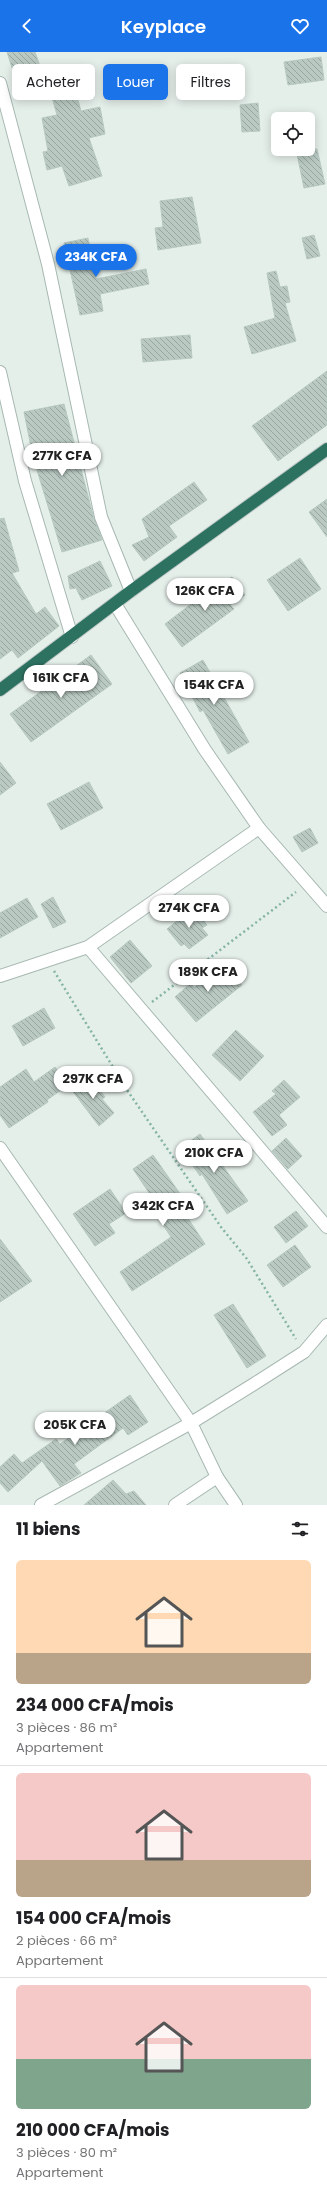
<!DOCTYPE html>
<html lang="fr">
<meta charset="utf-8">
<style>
:root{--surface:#fff;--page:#f6f6f6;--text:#202124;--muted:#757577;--line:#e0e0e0;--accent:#1a73e8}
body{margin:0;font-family:Poppins,sans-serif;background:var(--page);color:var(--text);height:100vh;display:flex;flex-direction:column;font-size:15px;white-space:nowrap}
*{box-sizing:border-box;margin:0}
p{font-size:13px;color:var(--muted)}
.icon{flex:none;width:22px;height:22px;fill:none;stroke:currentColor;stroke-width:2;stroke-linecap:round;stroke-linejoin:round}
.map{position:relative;height:1453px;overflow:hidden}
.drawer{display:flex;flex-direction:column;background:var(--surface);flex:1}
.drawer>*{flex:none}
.banner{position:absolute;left:12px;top:12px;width:303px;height:36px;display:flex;gap:8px}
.fabs{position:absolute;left:271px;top:60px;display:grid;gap:8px}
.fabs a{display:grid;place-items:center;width:44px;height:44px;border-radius:6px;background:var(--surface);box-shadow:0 2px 10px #0003;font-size:20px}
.price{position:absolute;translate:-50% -34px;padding:0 9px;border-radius:14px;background:#fff;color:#222;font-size:13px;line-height:26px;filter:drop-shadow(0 1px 2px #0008)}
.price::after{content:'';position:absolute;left:50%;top:24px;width:12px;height:9px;margin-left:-6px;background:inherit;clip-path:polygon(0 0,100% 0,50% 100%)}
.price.current{background:var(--accent);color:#fff}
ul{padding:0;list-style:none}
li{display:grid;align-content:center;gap:8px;height:212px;padding:0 16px}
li+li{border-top:1px solid var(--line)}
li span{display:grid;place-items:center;height:124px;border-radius:6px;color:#555}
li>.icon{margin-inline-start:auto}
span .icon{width:72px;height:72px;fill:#fffc;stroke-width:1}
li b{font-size:17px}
h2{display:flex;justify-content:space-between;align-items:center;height:48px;padding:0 16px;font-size:17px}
.chip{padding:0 14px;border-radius:6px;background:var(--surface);box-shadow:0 2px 10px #0003;font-size:14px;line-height:36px}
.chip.current{background:var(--accent);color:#fff}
header{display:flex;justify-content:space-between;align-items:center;height:52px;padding:0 16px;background:var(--accent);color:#fff;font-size:18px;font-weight:600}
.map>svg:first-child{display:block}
.building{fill:url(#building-back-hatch);stroke:#b7c9c1}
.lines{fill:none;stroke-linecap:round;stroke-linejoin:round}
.street-casing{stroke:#a7b8b1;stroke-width:14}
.highway-casing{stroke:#c1cac8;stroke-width:14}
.path{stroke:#84b4a4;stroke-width:2.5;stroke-dasharray:2 3;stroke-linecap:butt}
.street{stroke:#fff;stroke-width:12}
.highway{stroke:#2d7161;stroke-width:12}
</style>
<header><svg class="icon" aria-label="back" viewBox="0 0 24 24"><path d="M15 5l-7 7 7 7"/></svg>Keyplace<svg class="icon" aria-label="heart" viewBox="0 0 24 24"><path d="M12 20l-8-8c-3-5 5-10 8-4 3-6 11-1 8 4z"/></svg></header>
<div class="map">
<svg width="327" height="1453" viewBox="0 0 327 1453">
<defs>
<pattern id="building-back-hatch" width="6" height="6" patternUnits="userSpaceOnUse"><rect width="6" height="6" fill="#bacac3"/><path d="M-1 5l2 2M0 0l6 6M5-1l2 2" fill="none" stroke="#97a69f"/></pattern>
</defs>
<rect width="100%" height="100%" fill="#e5efea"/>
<g class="building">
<polygon points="7,0 35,0 41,17 15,25"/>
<polygon points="321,5 324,28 288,33 284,10"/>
<polygon points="69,15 81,59 100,55 105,82 89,86 102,124 69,134 62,114 47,118 43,100 48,99 42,66 57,63 45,21"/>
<polygon points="258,51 260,79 242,80 240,53"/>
<polygon points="296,97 317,97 325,132 304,136"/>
<polygon points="192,145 201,191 158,198 155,176 163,175 160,149"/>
<polygon points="314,183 320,204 307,207 302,186"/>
<polygon points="88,186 96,227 146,217 149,232 100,242 103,259 80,263 64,191"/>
<polygon points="276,219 280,235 287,234 290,250 285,251 296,289 252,302 244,275 275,266 267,221"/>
<polygon points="190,283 192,306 143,310 141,287"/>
<polygon points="327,319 327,373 278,409 252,374"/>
<polygon points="64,352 94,467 102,488 62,500 33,405 24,360"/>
<polygon points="194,430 207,448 169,474 177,485 144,509 132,493 149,485 142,467"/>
<polygon points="327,447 327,485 309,460"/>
<polygon points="4,466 19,519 12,521 36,562 45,555 59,574 18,606 12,598 0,607 0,467"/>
<polygon points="300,506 321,537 288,559 267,528"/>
<polygon points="100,509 112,534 82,548 76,536 70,537 68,524"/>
<polygon points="232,525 245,543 230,553 234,557 182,595 165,572 212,536"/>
<polygon points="91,603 112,632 31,690 10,662"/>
<polygon points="203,608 249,690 228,702 203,658 200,660 180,621"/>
<polygon points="0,710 16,731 0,743"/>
<polygon points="89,730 103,756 61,778 47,752"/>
<polygon points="310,776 318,791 302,800 293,785"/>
<polygon points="53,845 66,870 53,876 41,852"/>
<polygon points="27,846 38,865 0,886 0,861"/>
<polygon points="193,856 207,873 202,876 208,883 189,897 184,892 181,894 167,877"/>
<polygon points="130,888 152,914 131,931 110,905"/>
<polygon points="222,911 242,933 196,970 175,945 191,931 194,936"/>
<polygon points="44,956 55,976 23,994 12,974"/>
<polygon points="236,978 264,1004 240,1029 212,1003"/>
<polygon points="55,1015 68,1033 47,1048 48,1050 9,1076 0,1063 0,1035 26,1017 34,1030"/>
<polygon points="89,1024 105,1045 102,1047 114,1061 99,1074 71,1037"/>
<polygon points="284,1028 300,1045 279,1063 287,1073 272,1084 253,1060 276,1042 272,1039"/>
<polygon points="200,1082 248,1149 227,1162 202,1122 200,1124 181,1096"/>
<polygon points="286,1086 302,1104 288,1117 272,1099"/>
<polygon points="153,1103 183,1146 177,1150 205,1192 132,1239 120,1220 171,1185 161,1170 166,1166 133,1117"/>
<polygon points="110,1137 126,1161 109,1172 115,1181 95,1194 73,1162"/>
<polygon points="296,1159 308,1174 286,1191 274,1175"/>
<polygon points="0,1187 32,1229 0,1250"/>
<polygon points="295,1193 311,1215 283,1235 267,1213"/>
<polygon points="233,1252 266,1304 247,1316 214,1263"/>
<polygon points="130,1343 148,1370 128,1383 123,1376 74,1412 81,1421 68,1429 60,1434 42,1409 8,1440 0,1431 0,1415 14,1402 22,1411 56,1387 60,1392"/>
<polygon points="113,1428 126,1442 134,1439 146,1453 84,1453"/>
</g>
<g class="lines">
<g class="street-casing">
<g id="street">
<polyline points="0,31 48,212 101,465 131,539"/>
<polyline points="0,320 25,429 72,585"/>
<polyline points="115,552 205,698 259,776 327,854"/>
<polyline points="88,895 327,1175"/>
<polyline points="0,924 88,895 259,776"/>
<polyline points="0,1096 191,1371 217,1425 236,1453"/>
<polyline points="41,1453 191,1371 254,1332 304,1300 327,1273"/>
<polyline points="175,1453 217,1425"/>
</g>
</g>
<g class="highway-casing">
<polyline id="highway" points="0,638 131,539 327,397"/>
</g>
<g class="path">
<polyline points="54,919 127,1038 221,1175 247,1207 296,1287"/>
<polyline points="152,950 296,840"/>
</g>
<use href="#street" class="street"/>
<use href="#highway" class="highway"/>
</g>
</svg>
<div class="fabs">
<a><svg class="icon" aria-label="locate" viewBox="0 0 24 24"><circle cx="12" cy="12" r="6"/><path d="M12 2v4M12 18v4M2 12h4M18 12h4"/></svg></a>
</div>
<b class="price current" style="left:96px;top:226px">234K CFA</b>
<b class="price" style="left:62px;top:425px">277K CFA</b>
<b class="price" style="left:205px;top:560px">126K CFA</b>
<b class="price" style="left:61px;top:647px">161K CFA</b>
<b class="price" style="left:214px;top:654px">154K CFA</b>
<b class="price" style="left:189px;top:877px">274K CFA</b>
<b class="price" style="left:208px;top:941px">189K CFA</b>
<b class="price" style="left:93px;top:1048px">297K CFA</b>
<b class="price" style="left:214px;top:1122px">210K CFA</b>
<b class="price" style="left:163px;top:1175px">342K CFA</b>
<b class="price" style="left:75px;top:1394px">205K CFA</b>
<div class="banner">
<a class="chip">Acheter</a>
<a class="chip current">Louer</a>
<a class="chip">Filtres</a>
</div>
</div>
<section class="drawer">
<h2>11 biens<svg class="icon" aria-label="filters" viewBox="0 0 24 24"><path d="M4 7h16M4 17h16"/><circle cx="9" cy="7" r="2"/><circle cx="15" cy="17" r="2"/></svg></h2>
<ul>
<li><span style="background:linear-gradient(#ffd9b3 75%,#b9a48a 0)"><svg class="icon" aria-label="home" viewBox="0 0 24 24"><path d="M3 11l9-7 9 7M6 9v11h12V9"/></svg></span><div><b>234 000 CFA/mois</b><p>3 pièces · 86 m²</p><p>Appartement</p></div></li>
<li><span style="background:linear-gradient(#f6c9c9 70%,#b9a48a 0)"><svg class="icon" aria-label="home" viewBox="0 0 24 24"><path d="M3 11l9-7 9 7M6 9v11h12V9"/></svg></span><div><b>154 000 CFA/mois</b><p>2 pièces · 66 m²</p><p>Appartement</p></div></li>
<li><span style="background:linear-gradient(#f6c9c9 60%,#7fa58c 0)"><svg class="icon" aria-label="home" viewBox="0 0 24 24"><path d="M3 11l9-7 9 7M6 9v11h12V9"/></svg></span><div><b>210 000 CFA/mois</b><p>3 pièces · 80 m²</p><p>Appartement</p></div></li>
</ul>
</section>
